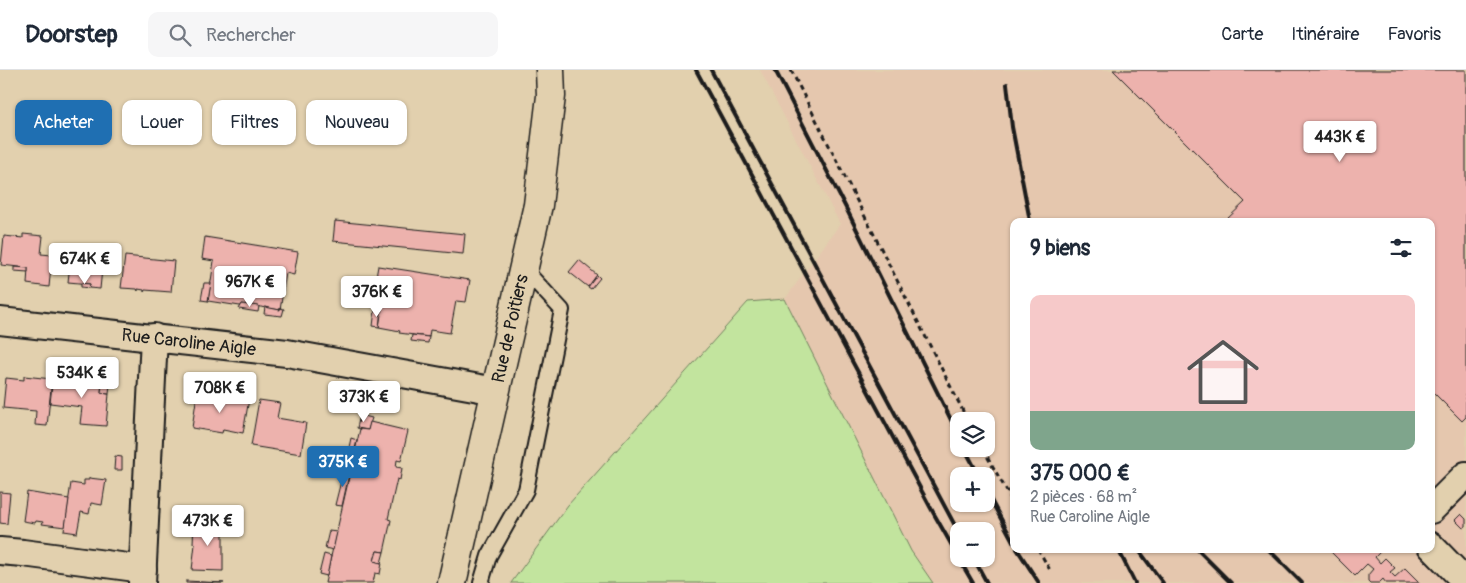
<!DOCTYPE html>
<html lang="fr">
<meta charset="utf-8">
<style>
:root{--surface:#fff;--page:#f6f6f7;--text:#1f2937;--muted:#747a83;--line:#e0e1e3;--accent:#1f6fb2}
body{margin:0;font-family:Pangolin,sans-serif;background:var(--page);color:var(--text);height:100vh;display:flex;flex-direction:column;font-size:19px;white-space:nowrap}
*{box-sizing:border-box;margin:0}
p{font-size:16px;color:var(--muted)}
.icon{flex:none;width:28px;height:28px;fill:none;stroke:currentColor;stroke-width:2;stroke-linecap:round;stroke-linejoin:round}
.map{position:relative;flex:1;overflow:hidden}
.panel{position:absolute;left:1010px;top:148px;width:425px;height:335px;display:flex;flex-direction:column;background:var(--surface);border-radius:10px;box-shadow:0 1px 4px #0004}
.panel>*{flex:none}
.guide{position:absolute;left:15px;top:30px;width:475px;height:45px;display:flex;gap:10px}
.fabs{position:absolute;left:950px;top:342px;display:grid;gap:10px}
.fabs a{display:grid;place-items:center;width:45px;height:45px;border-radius:10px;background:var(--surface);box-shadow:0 1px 4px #0004;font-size:25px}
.price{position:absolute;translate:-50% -42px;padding:0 11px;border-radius:5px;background:#fff;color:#222;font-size:16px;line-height:32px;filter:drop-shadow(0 1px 2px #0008)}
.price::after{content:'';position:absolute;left:50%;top:30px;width:15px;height:11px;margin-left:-8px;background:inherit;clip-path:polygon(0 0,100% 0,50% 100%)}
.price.current{background:var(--accent);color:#fff}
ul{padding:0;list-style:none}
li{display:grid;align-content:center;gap:10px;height:265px;padding:0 20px}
li span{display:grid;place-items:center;height:155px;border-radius:10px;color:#555}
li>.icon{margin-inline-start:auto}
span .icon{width:90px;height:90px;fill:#fffc;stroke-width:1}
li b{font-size:21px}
h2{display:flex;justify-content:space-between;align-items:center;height:60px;padding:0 20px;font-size:21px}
.pill{padding:0 18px;border-radius:10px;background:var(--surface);box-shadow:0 1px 4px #0004;font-size:18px;line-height:45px}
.pill.current{background:var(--accent);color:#fff}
header{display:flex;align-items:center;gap:30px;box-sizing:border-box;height:70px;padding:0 25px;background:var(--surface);border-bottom:1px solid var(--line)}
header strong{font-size:24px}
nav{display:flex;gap:28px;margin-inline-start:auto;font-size:18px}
.search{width:350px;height:45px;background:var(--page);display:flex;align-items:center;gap:12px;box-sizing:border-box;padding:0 18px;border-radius:10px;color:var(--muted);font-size:19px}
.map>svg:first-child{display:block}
.built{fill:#e5c7ae;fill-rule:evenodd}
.green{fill:#c2e49e;stroke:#6f805d}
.building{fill:#edb2ad;stroke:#1c1c1c}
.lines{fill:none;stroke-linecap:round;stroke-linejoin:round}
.service-casing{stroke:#1c1c1c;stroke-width:18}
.minor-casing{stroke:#1c1c1c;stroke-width:30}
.tertiary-casing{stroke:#1c1c1c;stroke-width:31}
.path{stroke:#1c1c1c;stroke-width:3;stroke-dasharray:5 4;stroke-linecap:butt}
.service{stroke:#e2d0ae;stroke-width:14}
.minor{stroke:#e2d0ae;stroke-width:26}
.tertiary{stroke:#e2d0ae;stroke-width:28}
.rail{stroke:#1c1c1c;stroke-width:4}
.labels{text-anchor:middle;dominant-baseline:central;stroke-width:4;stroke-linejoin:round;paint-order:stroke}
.street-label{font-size:18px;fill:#1c1c1c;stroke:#e2d0ae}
</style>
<header>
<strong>Doorstep</strong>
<div class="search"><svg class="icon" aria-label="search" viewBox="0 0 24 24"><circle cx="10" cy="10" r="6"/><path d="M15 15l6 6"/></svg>Rechercher</div>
<nav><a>Carte</a><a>Itinéraire</a><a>Favoris</a></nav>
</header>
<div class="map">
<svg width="1466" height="513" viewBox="0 0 1466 513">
<rect width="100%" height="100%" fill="#e2d0ae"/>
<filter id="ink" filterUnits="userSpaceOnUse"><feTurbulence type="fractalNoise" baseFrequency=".02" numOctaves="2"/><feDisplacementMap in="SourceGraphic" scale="10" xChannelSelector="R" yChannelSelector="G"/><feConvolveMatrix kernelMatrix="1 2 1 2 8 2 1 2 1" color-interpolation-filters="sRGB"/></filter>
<g filter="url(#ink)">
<path class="built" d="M760,0H1466V513H933L911,481L785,229L840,154ZM1014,151H1431V479H1014ZM959,351H986V379H959ZM959,406H986V434H959ZM959,461H986V489H959Z"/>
<polygon class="green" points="785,229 911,481 933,513 511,513 568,435 748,232"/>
<g class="building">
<polygon points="1113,0 1466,0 1466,347 1462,351 1431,320 1431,151 1230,151 1227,149 1245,132"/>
<polygon points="335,151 465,164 463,184 333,171"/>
<polygon points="23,164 43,166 41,184 52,185 49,217 27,214 28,198 1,195 4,166 23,168"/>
<polygon points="205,167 298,182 294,205 286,203 280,240 242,234 241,236 240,236 208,231 214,191 202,189"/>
<polygon points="71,185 103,189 100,219 89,218 90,214 68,212"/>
<polygon points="125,186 174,191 171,222 145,220 144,222 144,220 138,219 138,221 137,219 121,218"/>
<polygon points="579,190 597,205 588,217 569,202"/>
<polygon points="378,196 470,210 466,232 456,231 450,263 430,260 429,267 399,263 400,261 379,257 385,219 374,218"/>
<polygon points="14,197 28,198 28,202 14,201"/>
<polygon points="597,205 600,208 591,219 588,217"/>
<polygon points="81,213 90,214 89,218 81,217"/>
<polygon points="204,213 211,213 208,231 201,230"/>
<polygon points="242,234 259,236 258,242 239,239"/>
<polygon points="265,237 280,240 280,238 284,239 282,246 264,244"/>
<polygon points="375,240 381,240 379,257 373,256"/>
<polygon points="412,265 429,267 428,273 411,271"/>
<polygon points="24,306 52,309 47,356 35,355 36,341 3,338 6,308 24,310"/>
<polygon points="53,307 102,312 101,323 109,324 106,356 80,354 82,337 50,333"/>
<polygon points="102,312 110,313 109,324 101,323"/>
<polygon points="214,323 227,325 227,329 213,327"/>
<polygon points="197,324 227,329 227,325 249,329 243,363 223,359 222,363 192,358"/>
<polygon points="259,330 280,333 277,348 306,353 301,384 251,376"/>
<polygon points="360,345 372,348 368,360 357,358"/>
<polygon points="370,352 408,361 401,391 397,390 396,397 402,398 400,410 397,409 388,449 391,450 384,482 377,481 374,491 382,493 380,504 375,503 373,513 325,513 360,359 368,360"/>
<polygon points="351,368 357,370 353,388 347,387"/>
<polygon points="115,386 122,387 122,400 114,400"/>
<polygon points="344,399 350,400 342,436 335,435"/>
<polygon points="89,408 106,410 102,435 91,433 89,444 81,442 77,463 64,461 71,413 84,415 84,410 89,410"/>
<polygon points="0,422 10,423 7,454 0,453"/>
<polygon points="27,422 69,429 65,457 42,454 43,452 36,451 35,453 23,451"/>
<polygon points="1461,444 1466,449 1466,456 1463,458 1455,450"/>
<polygon points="194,453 223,454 223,501 192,500 195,474 193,473"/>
<polygon points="329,461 337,462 333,480 325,478"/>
<polygon points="1328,479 1383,479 1375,487 1380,493 1385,488 1395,498 1390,502 1395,507 1405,498 1420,513 1386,513 1383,509 1379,513 1370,513 1368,511 1368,505 1373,499 1367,494 1355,506"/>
<polygon points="377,481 384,482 381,493 374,491"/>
<polygon points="324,484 331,486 327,506 319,504"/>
<polygon points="186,511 224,513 186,513"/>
</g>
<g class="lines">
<g class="service-casing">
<polyline id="service" points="481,513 489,486 526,420 562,240 524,199"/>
</g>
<g class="minor-casing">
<g id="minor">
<path id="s1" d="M0,251L287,283L496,321"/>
<polyline points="1431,440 1466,405"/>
<polyline points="1431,476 1466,512"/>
<polyline points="0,481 23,483 143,499"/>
<polyline points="142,513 154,267"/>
</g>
</g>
<g class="tertiary-casing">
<g id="tertiary">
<path id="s2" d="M452,513L538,135L551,26L550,0"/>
</g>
</g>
<g class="path">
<polyline points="791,0 968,351"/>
<polyline points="983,379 1014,434"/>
<polyline points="1038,479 1050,500"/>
</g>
<use href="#service" class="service"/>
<use href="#minor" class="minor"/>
<use href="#tertiary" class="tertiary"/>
<g class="rail">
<polyline points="696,0 934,444 959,488"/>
<polyline points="711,0 959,463"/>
<polyline points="775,0 847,140 959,366"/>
<polyline points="1007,14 1012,57 1030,151"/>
<polyline points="965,379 979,406"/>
<polyline points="986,421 1014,473"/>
<polyline points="1017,479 1039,513"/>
<polyline points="1118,479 1135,513"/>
<polyline points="1138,479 1163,513"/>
<polyline points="1197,479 1231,513"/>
<polyline points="1268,479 1302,513"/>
<polyline points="959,489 973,513"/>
<polyline points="974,489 987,513"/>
</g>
</g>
</g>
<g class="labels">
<g class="street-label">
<text stroke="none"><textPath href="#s2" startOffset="261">Rue de Poitiers</textPath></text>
<text stroke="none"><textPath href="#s1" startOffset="190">Rue Caroline Aigle</textPath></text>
</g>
</g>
</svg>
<div class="fabs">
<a><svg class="icon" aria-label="layers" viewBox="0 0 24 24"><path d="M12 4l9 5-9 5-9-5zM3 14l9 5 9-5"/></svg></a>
<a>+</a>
<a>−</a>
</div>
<b class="price" style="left:1340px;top:93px">443K €</b>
<b class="price" style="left:85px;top:215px">674K €</b>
<b class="price" style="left:250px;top:238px">967K €</b>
<b class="price" style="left:377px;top:248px">376K €</b>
<b class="price" style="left:82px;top:329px">534K €</b>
<b class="price" style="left:220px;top:344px">708K €</b>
<b class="price" style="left:364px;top:353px">373K €</b>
<b class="price current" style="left:343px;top:418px">375K €</b>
<b class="price" style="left:208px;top:477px">473K €</b>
<div class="guide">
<a class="pill current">Acheter</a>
<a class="pill">Louer</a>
<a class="pill">Filtres</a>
<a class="pill">Nouveau</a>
</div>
<section class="panel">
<h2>9 biens<svg class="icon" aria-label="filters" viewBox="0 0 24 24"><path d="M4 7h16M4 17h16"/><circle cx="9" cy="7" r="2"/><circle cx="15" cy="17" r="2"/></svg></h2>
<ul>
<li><span style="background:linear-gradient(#f6c9c9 75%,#7fa58c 0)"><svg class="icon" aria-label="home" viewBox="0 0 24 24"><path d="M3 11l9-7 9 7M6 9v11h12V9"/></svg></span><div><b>375 000 €</b><p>2 pièces · 68 m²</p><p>Rue Caroline Aigle</p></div></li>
</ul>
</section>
</div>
